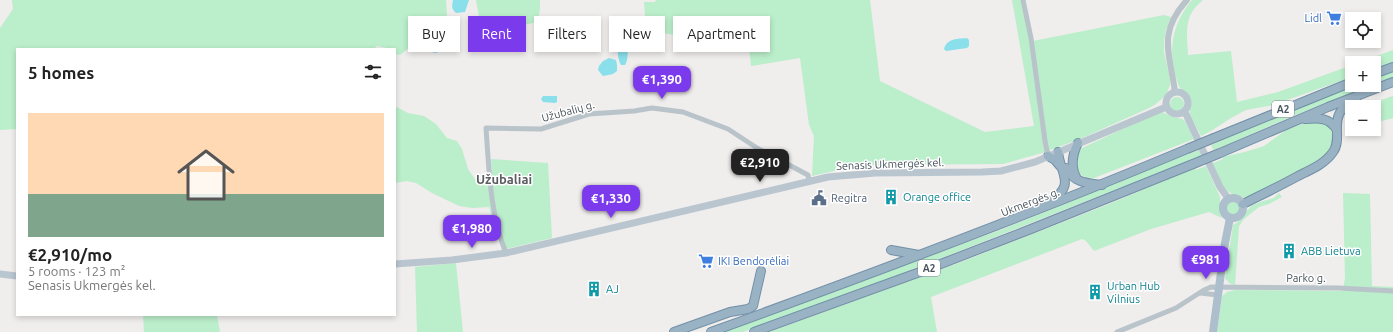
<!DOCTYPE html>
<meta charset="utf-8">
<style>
:root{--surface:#fff;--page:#f6f6f6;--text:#222;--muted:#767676;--accent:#7c3aed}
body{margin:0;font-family:Ubuntu,sans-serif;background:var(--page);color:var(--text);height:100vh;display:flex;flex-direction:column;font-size:15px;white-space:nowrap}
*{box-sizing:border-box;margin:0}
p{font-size:13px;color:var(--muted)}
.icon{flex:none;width:22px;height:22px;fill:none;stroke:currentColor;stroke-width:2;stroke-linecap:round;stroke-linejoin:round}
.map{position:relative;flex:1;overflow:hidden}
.details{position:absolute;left:16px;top:48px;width:380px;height:268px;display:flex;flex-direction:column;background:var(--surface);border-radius:0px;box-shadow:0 2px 6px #0003}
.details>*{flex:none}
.hud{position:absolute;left:408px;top:16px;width:380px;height:36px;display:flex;gap:8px}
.controls{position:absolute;left:1345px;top:12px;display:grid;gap:8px}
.controls a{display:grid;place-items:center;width:36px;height:36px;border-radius:0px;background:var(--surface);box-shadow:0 2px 6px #0003;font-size:20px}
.price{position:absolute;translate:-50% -34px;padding:0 9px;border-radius:8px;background:var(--accent);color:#fff;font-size:13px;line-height:26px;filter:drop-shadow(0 1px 2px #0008)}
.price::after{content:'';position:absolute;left:50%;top:24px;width:12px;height:9px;margin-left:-6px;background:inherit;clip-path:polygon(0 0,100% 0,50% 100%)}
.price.active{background:#222;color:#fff}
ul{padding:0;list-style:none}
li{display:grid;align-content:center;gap:8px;height:212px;padding:0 12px}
li span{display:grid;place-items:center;height:124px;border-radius:0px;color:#555}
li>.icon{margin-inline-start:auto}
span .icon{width:72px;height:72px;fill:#fffc;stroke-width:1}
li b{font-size:17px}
h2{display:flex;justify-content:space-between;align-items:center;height:48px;padding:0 12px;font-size:17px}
.tag{padding:0 14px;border-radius:0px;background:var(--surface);box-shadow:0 2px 6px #0003;font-size:14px;line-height:36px}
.tag.active{background:var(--accent);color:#fff}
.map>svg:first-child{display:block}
.green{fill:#bbeeca}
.water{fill:#89dfea}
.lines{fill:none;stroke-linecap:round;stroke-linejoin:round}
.trunk-casing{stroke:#7190a7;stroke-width:10}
.minor{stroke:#b9c3ca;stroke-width:5}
.tertiary{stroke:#b9c3ca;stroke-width:6}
.secondary{stroke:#b9c6cf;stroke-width:7}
.primary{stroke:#adbfcc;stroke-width:8}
.trunk{stroke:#99b2c4;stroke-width:8}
.trunk-bridge-casing{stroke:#7190a7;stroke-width:10;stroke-linecap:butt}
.trunk-bridge{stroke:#99b2c4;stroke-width:8}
.labels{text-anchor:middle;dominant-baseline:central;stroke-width:3;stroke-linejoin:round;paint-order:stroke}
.shield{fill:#fff;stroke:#7e868c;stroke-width:1}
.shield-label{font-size:10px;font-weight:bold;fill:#46525a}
.shop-label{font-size:11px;fill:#366cbe;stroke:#fff;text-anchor:end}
.street-label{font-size:11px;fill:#46525a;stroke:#fff}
.culture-label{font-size:11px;fill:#0d838f;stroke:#fff;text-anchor:start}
.service-label{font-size:11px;fill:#4e5e75;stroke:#fff;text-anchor:start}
.quarter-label{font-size:13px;font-weight:bold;fill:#5a5e62;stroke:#fff}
</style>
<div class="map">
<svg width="1393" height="332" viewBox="0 0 1393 332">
<rect width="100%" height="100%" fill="#f0eded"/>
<g class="green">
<path d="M12,0H446L448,31L440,38L422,37L400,55L395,54V49C389,49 384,47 377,46L374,49H17V129L0,130V28L13,9Z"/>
<path d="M476,0H540C540,7 541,19 533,23C522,27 494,21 482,20L479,17Z"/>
<polygon points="657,0 870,0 880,81 985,132 1034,126 1012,0 1025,0 1033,41 1164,15 1171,17 1166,30 1164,41 1164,52 1170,79 1170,85 1166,95 1156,104 1149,108 1080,139 1042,153 1003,164 873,165 842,169 812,176 814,136 809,125 800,58 751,66 748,38 676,40 676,35 646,31 644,2 654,2"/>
<path d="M1192,0H1203C1183,16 1187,32 1188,55L1231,51L1237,102L1278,92L1352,65V77L1273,105L1246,110L1231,118L1211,131L1201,136C1198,129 1192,121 1190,114C1189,109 1191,104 1189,99C1186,93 1180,90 1178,84C1167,53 1171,25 1192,0Z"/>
<polygon points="557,20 561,20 565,23 570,21 575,22 577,25 574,29 562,36 560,35 556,23"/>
<polygon points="1393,50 1393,62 1374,69 1374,63 1358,63"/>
<polygon points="1393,72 1393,78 1374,85 1374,79"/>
<path d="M1357,85H1373C1321,104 1269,125 1219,149L1218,148L1213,150L1211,145L1216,143L1215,141L1302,105Z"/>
<polygon points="1393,96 1393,118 1374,123 1374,107 1360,107"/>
<circle cx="1177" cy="104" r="7"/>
<polygon points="395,106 408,113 424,116 436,124 447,138 457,141 462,149 468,169 475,179 492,182 491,159 548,163 552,238 502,250 489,207 472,208 459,206 432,193 416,183 407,181 395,183"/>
<path d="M1162,112L1173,117L1182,119L1185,121L1194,139L1094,178C1087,178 1081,176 1076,171L1075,157L1082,148L1157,113Z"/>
<path d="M1307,122H1325L1334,131L1333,148L1320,161L1251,197C1227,201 1220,181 1211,164L1223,159L1222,157L1245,152L1264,146L1286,130Z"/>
<polygon points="1199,150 1202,155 1191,159 1191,160 858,291 743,332 723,332 1003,229 1188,153 1189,154"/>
<polygon points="1206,166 1220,197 1220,208 1222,218 1209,212 1151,229 1094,251 1086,241 1082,239 931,297 937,332 769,332 956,264 1104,206 1195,168 1196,170"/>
<path d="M1279,193L1282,197L1269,204L1259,207L1244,219L1239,226L1235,285C1230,284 1228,282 1225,278L1233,225L1238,222L1251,206L1260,202L1274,198Z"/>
<polygon points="1343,193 1370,194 1372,286 1393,287 1393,332 1217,332 1222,296 1227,292 1235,290 1343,291 1345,277"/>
<circle cx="1233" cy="208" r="8"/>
<polygon points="456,263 463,332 417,332 415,267"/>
<polygon points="143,315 217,315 220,332 144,332"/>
</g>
<g class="water">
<path d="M453,0H469L465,12L456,13C451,9 452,5 453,0Z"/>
<path d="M619,30L625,32C627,41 630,57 625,65H621C617,60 616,35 619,30Z"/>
<path d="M967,38L969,40V46L967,48L946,51L944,49C947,38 958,39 967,38Z"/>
<polygon points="428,40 442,42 444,45 444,48 436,53 426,51 423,47 423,44"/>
<polygon points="609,58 616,60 617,65 617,71 613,74 603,76 598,70 599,66 603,61"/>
<polygon points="543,96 557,96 557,102 555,103 543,102 541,99"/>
</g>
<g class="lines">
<g class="trunk-casing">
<g id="trunk">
<polyline points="1374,74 1393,67"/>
<path d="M1305,119C1319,118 1329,117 1337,130"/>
<polyline points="1214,138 1352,82"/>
<polyline points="1220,153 1328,107 1393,82"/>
<polyline points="1048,156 1055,160 1060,166"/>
<path d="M1066,168C1074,183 1087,183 1102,185"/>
<path d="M1077,179C1070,167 1072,155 1078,143"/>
<path d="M1050,202C1076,184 1061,176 1058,152"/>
<path d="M1243,204C1261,195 1280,186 1298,176C1310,170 1325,164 1333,152C1342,140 1332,123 1341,111C1345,106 1351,103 1356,99"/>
<polyline points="891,250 919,255"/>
<polyline points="674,332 730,312 748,309 753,306 761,271"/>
<path d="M711,332C871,274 1030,215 1187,149"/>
<polyline points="754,332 920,272 1031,229 1193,164"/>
</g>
</g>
<g class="minor">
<polyline points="1023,0 1031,38 1045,141 1048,156"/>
<path d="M506,253C490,214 489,170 486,128L541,129L589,114L634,111L652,108L683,112L728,129L757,148L808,175L809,181"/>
<polyline points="1200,293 1218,295"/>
<polyline points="1117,332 1176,308 1204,290 1211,287 1339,288 1393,291"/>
</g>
<path class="tertiary" d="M1175,92C1170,54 1157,33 1187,0"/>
<g class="secondary">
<circle cx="1177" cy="103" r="11"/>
<polyline points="1185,112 1220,187 1228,198"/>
<polyline points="395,264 452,260 506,253 828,177 875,173 982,172 1001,171 1035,162 1166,107"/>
<polyline points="0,274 17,276"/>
</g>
<g class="primary">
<circle cx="1233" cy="208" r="10"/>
<polyline points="1213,332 1225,243 1230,218"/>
</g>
<use href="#trunk" class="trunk"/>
<g class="trunk-bridge-casing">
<g id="trunk-bridge">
<polyline points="1187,149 1214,138"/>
<polyline points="1193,164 1220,153"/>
</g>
</g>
<use href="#trunk-bridge" class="trunk-bridge"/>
</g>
<defs>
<g id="supermarket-bare" transform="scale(1.2)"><path d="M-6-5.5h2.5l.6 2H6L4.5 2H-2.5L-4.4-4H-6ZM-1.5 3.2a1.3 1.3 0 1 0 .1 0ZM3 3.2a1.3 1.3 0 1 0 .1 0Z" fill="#3f7fe0" stroke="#fff" stroke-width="2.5" paint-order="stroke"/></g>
<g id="building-bare" transform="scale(1.2)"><path d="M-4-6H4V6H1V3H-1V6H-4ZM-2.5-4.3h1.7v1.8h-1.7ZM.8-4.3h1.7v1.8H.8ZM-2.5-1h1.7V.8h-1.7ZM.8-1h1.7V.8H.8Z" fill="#0f9aa8" stroke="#fff" stroke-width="2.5" paint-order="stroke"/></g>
<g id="civic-bare" transform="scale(1.2)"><path d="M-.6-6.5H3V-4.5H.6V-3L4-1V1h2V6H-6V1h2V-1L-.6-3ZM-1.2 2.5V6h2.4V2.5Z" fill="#5c6f8a" stroke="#fff" stroke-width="2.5" paint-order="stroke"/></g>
</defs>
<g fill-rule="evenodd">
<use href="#supermarket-bare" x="1334" y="18"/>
<use href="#building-bare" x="891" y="197"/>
<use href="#civic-bare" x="819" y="198"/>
<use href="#building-bare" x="1289" y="251"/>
<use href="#supermarket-bare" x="706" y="261"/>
<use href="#building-bare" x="594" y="289"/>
<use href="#building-bare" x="1095" y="292"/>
</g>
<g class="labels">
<g class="shield">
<rect x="1272" y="101" width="22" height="16" rx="3"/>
<rect x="918" y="260" width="22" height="16" rx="3"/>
</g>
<g class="shield-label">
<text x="1283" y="109">A2</text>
<text x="929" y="268">A2</text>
</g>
<g class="shop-label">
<text x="1322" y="18">Lidl</text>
<text x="718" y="261" text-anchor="start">IKI Bendorėliai</text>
</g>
<g class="street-label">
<text transform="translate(568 111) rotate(-15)">Užubalių g.</text>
<text transform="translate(890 164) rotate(-2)">Senasis Ukmergės kel.</text>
<text transform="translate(1030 202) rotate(-21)">Ukmergės g.</text>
<text x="1306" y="278">Parko g.</text>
</g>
<g class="culture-label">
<text x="903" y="197">Orange office</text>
<text x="1301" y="251">ABB Lietuva</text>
<text x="1107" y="286">Urban Hub<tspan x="1107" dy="13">Vilnius</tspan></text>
<text x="606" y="289">AJ</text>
</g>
<g class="service-label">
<text x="831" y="198">Regitra</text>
</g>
<g class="quarter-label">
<text x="504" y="179">Užubaliai</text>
</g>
</g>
</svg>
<div class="controls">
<a><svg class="icon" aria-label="locate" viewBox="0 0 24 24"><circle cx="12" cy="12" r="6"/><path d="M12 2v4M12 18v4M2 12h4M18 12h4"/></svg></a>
<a>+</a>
<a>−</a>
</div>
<b class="price" style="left:662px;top:100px">€1,390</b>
<b class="price active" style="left:760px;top:183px">€2,910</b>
<b class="price" style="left:611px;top:219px">€1,330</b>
<b class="price" style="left:472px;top:249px">€1,980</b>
<b class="price" style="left:1206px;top:280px">€981</b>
<div class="hud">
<a class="tag">Buy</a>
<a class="tag active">Rent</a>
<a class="tag">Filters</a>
<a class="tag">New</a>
<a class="tag">Apartment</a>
</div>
<section class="details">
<h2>5 homes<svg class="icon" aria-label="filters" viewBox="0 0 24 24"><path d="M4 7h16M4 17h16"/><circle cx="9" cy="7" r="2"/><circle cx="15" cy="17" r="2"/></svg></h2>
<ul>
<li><span style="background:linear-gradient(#ffd9b3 65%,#7fa58c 0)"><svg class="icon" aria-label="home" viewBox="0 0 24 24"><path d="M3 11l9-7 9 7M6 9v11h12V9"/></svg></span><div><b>€2,910/mo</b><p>5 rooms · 123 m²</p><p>Senasis Ukmergės kel.</p></div></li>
</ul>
</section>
</div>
